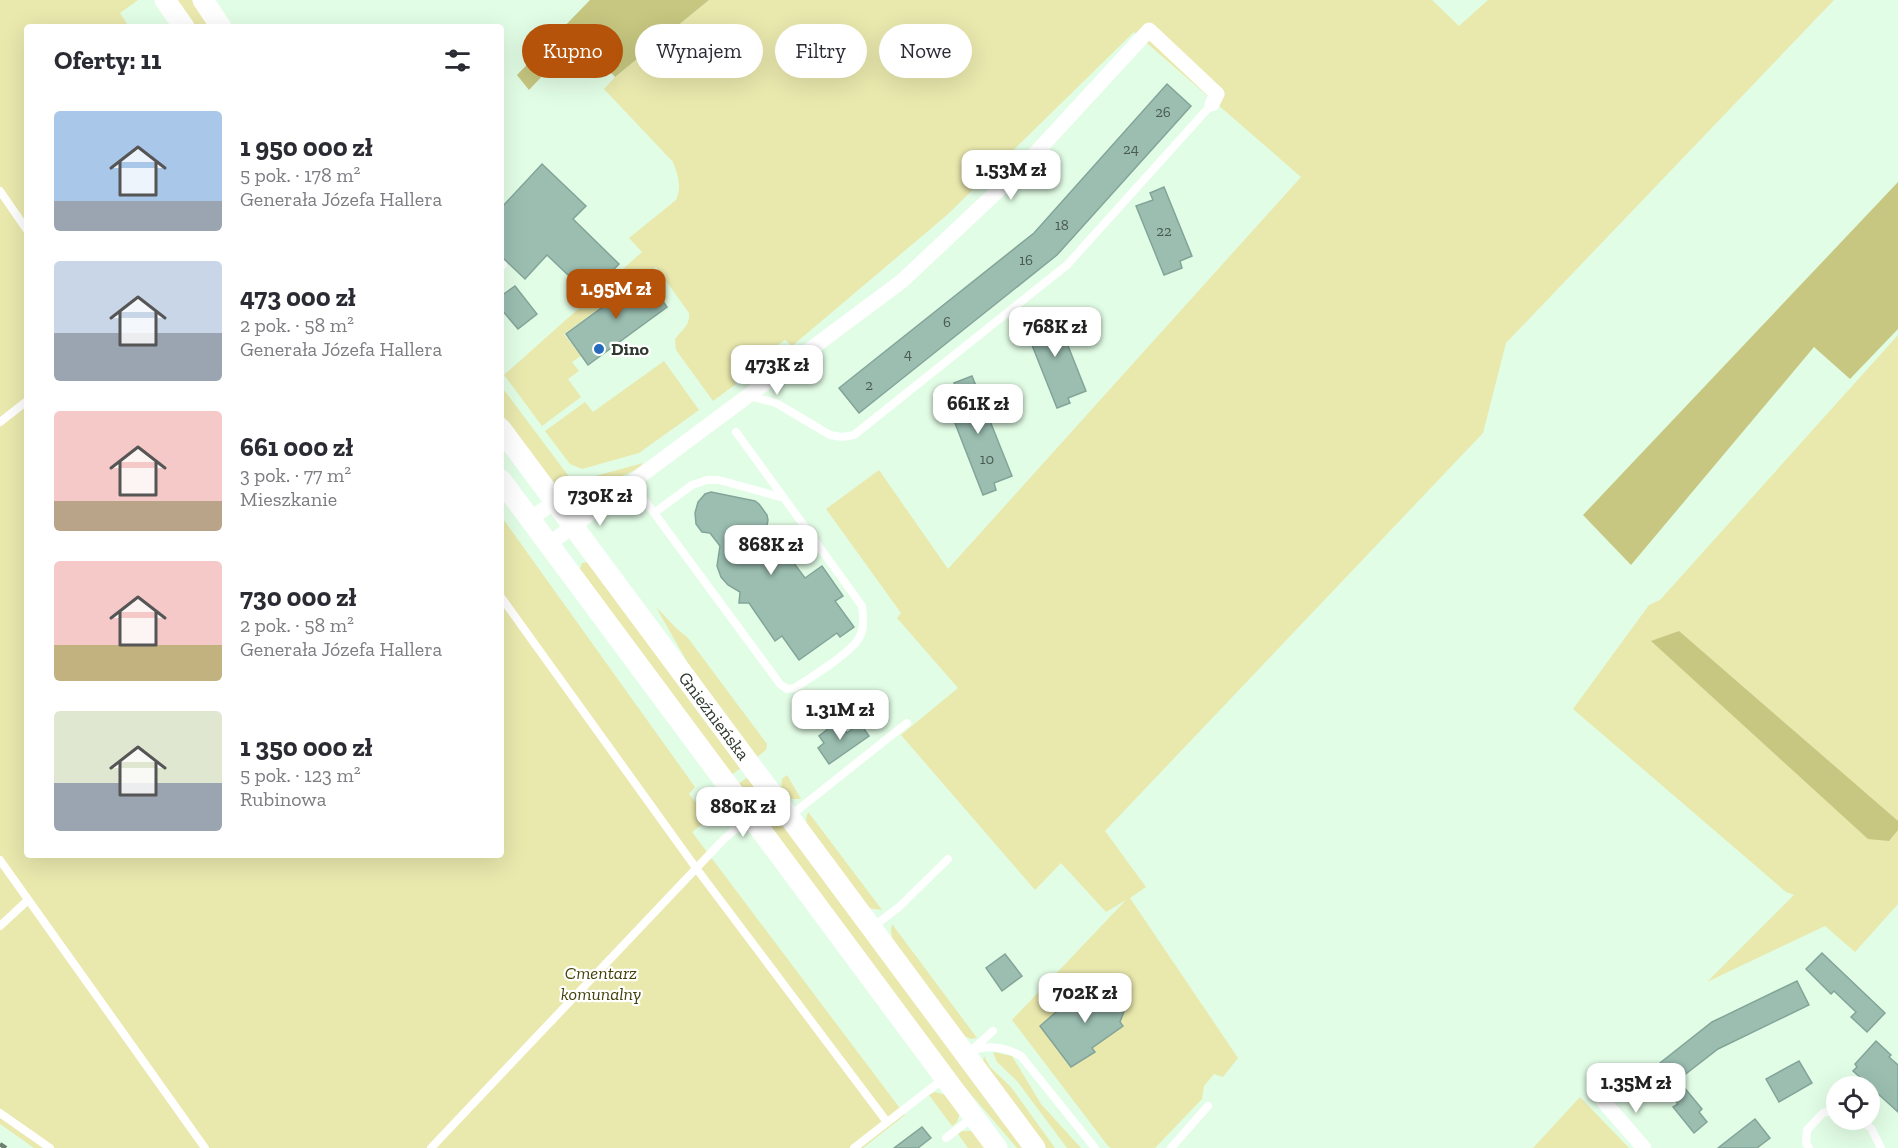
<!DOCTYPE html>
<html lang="pl">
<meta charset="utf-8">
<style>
:root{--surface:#fff;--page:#f7f7f7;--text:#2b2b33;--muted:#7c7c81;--accent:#b45309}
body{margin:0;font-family:"Zilla Slab",serif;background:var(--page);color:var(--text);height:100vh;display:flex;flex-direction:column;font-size:22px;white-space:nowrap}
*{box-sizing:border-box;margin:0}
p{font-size:20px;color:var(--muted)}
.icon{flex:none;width:33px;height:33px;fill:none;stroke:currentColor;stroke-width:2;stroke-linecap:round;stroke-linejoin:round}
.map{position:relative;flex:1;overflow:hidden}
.sheet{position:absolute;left:24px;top:24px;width:480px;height:834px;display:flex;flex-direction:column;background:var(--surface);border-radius:6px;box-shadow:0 6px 24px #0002}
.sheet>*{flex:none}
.hud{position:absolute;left:522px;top:24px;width:570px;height:54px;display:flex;gap:12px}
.tools{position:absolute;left:1826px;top:1076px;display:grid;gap:12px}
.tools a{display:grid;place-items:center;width:54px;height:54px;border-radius:50%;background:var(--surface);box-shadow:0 6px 24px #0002;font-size:30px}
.price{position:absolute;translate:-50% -51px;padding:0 14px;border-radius:12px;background:#fff;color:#222;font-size:20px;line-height:39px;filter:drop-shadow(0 2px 3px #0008)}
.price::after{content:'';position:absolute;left:50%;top:36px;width:18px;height:14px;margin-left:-9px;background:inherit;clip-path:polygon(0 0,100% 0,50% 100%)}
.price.current{background:var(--accent);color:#fff}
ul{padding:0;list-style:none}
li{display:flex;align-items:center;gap:18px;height:150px;padding:0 30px}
li span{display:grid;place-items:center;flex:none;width:168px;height:120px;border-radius:6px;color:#555}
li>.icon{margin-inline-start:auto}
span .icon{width:72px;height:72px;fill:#fffc;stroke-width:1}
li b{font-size:26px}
h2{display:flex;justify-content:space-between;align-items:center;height:72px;padding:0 30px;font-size:26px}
.chip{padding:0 21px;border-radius:27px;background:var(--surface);box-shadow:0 6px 24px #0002;font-size:21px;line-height:54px}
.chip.current{background:var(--accent);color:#fff}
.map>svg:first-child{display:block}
.green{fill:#e9e8ad}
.forest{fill:#c7c781}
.building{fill:#9bbeb1;stroke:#83a599;stroke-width:1.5}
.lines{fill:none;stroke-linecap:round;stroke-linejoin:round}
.lane{stroke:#fff;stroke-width:8}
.street{stroke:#fff;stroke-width:15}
.secondary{stroke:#fff;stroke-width:21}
.rail{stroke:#6f7f71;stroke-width:4.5;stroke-dasharray:10 10;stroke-linecap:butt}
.poi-dot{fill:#266abb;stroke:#fff;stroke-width:2}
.labels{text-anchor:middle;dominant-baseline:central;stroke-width:4.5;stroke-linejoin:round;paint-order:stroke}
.number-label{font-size:15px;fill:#4a5a50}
.poi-label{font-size:18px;font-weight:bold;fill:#2f3930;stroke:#fff;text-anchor:start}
.street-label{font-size:18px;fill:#2f3930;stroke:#fff}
.park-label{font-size:18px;font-style:italic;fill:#424109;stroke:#fff}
</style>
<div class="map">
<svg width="1898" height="1148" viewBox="0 0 1898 1148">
<rect width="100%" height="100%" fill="#e2fde6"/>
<g class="green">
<polygon points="0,0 138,0 120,13 129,27 27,27 27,855 501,855 501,516 695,787 689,794 709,819 692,832 905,1115 863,1148 34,1148 0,1124"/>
<polygon points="177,0 192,0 211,27 195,27"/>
<path d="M709,0H1432L1459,26L1488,0H1834L1506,343L1483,433L1105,831L1146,887L1130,898L1238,1058L1223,1077L1214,1074L1204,1086L1202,1099L1155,1148H1111L1108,1146L1012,1020L1126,900L1106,912L1061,863L1035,890L901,735L958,688L897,618L901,613L826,509L879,470L948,569L1301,177L1134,32L947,215L792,346L785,340L732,378L736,384L713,401L676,350L675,339C682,329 690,327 689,313L656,267L564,334L581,356L572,362L579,371L568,379L581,397L542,426L504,375L642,252L629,238L676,200C682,187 678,175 673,162L604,89L615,77Z"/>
<polygon points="1898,335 1898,904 1855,952 1825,926 1707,982 1794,895 1786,892 1573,709 1649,605 1660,600"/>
<polygon points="664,361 699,410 639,453 582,469 570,464 545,431 585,402 593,412"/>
<polygon points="501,386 576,486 565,487 553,482 501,413"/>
<path d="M643,463C632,475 609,481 592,483L588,478Z"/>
<polygon points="588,562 741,768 731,775 580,569 582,563"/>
<polygon points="656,607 676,628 688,638 767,744 766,750 757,757 689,665"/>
<polygon points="787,775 801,799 791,799 781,790 782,779"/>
<polygon points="748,777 1024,1148 1017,1148 962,1084 738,784"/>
<polygon points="808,812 812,817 882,910 868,908 807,825 806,819"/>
<polygon points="892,924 977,1038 971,1039 964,1036 892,938 891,930"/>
<polygon points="993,1052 1012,1056 1041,1104 1081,1148 1067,1148 1017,1081 997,1062"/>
<polygon points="984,1056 990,1067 1011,1087 1055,1148 1046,1148 983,1062"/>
<polygon points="935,1092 946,1095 960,1113 957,1122 952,1126 929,1095"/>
<polygon points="1580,1097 1629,1148 1533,1148"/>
<polygon points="962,1131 973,1131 985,1148 968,1148 958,1134"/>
</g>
<g class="forest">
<polygon points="590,0 709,0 615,77 579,37 529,90 517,75"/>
<polygon points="1898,182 1898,329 1850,379 1814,347 1631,565 1583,515"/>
<polygon points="1679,631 1898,821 1898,830 1889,841 1868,839 1651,641"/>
</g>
<g class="building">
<polygon points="1167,84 1191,106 1057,255 859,413 839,388 1034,233"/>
<polygon points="542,164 586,206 573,219 619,264 589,295 547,255 525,279 501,256 501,208"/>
<polygon points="1164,187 1192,256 1180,261 1182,268 1164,275 1136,206 1153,200 1150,193"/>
<polygon points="645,276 667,307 588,365 566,334"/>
<polygon points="515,286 537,314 518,329 501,309 501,296"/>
<polygon points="1053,308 1086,391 1068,398 1070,403 1057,408 1024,325 1037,320 1036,315"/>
<polygon points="972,376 1012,476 994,483 996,490 983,495 944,395 957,390 954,383"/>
<polygon points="711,492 755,501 759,504 767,515 768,520 762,553 778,542 805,578 822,566 843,596 835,601 854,627 840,637 837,633 799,660 782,636 775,641 749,603 739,603 740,592 728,585 721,577 717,566 720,546 710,533 702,532 696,524 695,513 698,502 705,494"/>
<polygon points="838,721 847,733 860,723 869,736 829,764 818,748 824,743 819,736"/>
<polygon points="1822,953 1885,1013 1867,1032 1851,1017 1856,1012 1834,991 1831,994 1806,969"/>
<polygon points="1005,954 1022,976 1002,991 986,968"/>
<polygon points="1797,981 1809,1005 1718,1049 1678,1080 1702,1109 1699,1112 1707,1122 1694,1133 1673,1107 1678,1104 1651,1070 1712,1022"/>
<polygon points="1095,988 1097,991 1112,990 1121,995 1126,1006 1120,1022 1123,1026 1092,1048 1095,1052 1071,1067 1040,1026 1062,1007 1064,1011"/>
<polygon points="1876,1041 1891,1055 1889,1057 1898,1065 1898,1112 1853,1071 1857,1067 1855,1064"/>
<polygon points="1799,1061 1812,1083 1779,1102 1766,1079"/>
<polygon points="1755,1119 1770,1138 1757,1148 1718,1148"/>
<polygon points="922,1127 931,1138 918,1148 894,1148"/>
</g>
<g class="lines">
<g class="lane">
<polyline points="0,191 27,230"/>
<polyline points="501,267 503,265"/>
<polyline points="749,396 776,403 830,435 842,437 854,435 1067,265 1212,104"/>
<polyline points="0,422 27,401"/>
<polyline points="736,432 784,498"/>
<path d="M632,483L780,684L787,689L795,688C811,677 850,654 859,638C865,628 863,617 862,606L784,498L719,480H707L692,485L654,513"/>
<polyline points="501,597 696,868 887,1122"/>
<polyline points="790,816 907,723"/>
<polyline points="0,860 205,1148"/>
<polyline points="0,926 28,900"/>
<polyline points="874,926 899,907 948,859"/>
<polyline points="974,1048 993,1031"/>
<path d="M967,1054C983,1043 1005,1047 1021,1056L1095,1148"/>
<polyline points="0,1113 50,1148"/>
<polyline points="1860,1119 1871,1128 1881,1148"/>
<polyline points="946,1138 973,1117"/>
<polyline points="431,1148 724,839 750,817"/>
<polyline points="854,1148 943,1079"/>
<polyline points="1171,1148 1208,1106"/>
<polyline points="1809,1148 1806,1143 1807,1130 1823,1113 1836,1110"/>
</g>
<g class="street">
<polyline points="530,519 563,496 571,493 629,484"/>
<polyline points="549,544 902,281 1020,170 1149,30 1217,94 1212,104"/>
<polyline points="1604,1102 1644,1148"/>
</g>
<g class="secondary">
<polyline points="165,0 184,27"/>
<polyline points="203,0 221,27"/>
<polyline points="501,429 1035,1148"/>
<polyline points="501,480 997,1148"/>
</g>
<polyline class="rail" points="0,1144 6,1148"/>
</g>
<circle class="poi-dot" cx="599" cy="349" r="6"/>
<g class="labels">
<g class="number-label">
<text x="1163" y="112">26</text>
<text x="1131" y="149">24</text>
<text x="1062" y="225">18</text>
<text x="1164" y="231">22</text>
<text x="1026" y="260">16</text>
<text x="947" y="322">6</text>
<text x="908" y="354">4</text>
<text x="869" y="385">2</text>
<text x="987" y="459">10</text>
</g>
<g class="poi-label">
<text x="611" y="349">Dino</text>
</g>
<g class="street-label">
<text transform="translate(714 716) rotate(53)">Gnieźnieńska</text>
</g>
<g class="park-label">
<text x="601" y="973">Cmentarz<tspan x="601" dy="21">komunalny</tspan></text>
</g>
</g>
</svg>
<div class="tools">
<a><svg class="icon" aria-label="locate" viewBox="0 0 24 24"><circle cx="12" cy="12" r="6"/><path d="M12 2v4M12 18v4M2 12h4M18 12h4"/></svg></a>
</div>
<b class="price" style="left:1011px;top:201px">1.53M zł</b>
<b class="price current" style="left:616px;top:320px">1.95M zł</b>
<b class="price" style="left:1055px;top:358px">768K zł</b>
<b class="price" style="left:777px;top:396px">473K zł</b>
<b class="price" style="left:978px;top:435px">661K zł</b>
<b class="price" style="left:600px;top:527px">730K zł</b>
<b class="price" style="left:771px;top:576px">868K zł</b>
<b class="price" style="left:840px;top:741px">1.31M zł</b>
<b class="price" style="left:743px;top:838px">880K zł</b>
<b class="price" style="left:1085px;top:1024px">702K zł</b>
<b class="price" style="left:1636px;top:1114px">1.35M zł</b>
<div class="hud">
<a class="chip current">Kupno</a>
<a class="chip">Wynajem</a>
<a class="chip">Filtry</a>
<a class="chip">Nowe</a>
</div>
<section class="sheet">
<h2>Oferty: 11<svg class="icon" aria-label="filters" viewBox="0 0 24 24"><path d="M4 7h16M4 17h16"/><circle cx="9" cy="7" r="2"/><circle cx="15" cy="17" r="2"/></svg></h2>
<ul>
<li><span style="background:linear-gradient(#a9c7e8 75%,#9aa5b1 0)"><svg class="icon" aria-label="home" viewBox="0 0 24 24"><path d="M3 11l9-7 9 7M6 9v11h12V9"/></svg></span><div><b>1 950 000 zł</b><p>5 pok. · 178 m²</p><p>Generała Józefa Hallera</p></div></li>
<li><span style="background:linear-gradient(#c9d6e8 60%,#9aa5b1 0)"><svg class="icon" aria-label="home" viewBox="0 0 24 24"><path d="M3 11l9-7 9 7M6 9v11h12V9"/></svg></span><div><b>473 000 zł</b><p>2 pok. · 58 m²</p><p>Generała Józefa Hallera</p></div></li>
<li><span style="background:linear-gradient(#f6c9c9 75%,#b9a48a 0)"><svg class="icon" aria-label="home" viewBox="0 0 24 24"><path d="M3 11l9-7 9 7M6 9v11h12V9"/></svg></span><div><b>661 000 zł</b><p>3 pok. · 77 m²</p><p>Mieszkanie</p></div></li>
<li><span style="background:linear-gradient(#f6c9c9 70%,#c2b280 0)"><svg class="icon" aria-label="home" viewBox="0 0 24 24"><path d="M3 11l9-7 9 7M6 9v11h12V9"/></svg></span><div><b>730 000 zł</b><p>2 pok. · 58 m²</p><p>Generała Józefa Hallera</p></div></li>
<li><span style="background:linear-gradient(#dfe7d0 60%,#9aa5b1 0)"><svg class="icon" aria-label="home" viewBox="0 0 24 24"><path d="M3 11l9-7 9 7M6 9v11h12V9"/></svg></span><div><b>1 350 000 zł</b><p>5 pok. · 123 m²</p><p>Rubinowa</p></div></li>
</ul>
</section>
</div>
